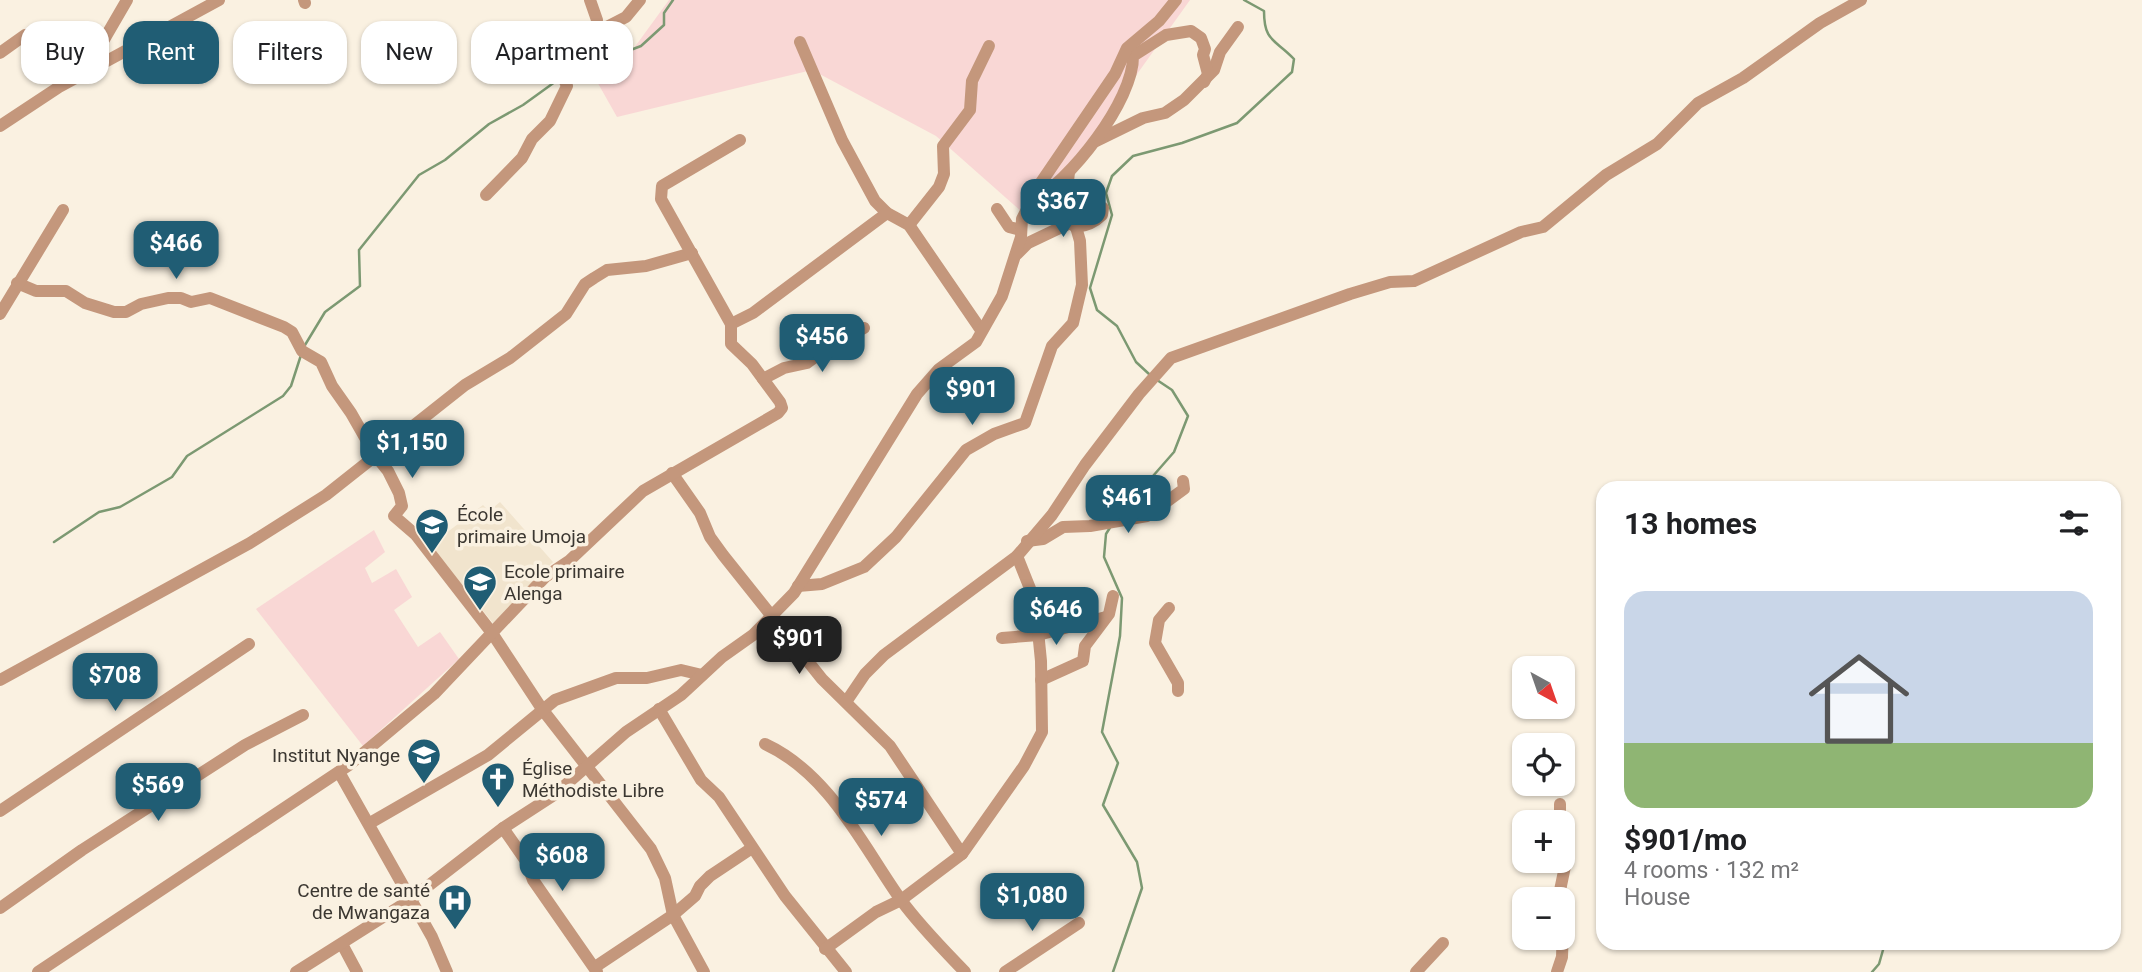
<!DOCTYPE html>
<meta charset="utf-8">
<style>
:root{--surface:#fff;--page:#f2f2f2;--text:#202124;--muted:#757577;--line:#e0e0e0;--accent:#205d74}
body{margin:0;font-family:Roboto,sans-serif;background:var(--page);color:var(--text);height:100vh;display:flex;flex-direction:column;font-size:26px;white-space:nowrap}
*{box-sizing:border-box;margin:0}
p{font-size:23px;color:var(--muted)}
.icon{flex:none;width:38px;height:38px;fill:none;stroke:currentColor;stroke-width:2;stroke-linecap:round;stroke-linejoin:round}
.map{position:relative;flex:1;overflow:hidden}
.details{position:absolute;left:1596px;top:481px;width:525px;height:469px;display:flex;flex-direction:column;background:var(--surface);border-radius:21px;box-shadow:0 2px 5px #0004}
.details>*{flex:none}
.top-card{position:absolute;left:21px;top:21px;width:665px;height:63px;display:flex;gap:14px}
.needle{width:46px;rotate:140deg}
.fabs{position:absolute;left:1512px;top:656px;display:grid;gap:14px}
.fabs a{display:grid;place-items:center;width:63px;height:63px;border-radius:14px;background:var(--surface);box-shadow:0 2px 5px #0004;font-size:35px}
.price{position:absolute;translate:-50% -60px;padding:0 16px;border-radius:14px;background:var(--accent);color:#fff;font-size:23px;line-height:46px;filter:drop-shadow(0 2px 4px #0008)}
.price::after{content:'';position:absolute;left:50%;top:42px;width:21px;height:16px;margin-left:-10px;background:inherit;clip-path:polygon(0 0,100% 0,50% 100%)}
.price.active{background:#222;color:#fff}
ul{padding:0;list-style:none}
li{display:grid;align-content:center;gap:14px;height:371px;padding:0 28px}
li+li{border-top:2px solid var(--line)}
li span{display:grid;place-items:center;height:217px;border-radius:21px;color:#555}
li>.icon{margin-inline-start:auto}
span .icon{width:126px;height:126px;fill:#fffc;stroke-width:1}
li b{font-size:30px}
h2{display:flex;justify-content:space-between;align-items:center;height:84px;padding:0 28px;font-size:30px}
.chip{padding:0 24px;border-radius:21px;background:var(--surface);box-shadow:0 2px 5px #0004;font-size:24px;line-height:63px}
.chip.active{background:var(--accent);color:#fff}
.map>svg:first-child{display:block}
.built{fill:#f1e4cd}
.green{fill:#f9d7d5}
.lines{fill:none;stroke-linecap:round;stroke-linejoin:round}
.stream{stroke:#7c9972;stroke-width:2.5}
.minor{stroke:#c4977c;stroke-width:12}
.labels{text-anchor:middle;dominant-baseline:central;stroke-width:7;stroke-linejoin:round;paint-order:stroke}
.poi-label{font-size:19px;fill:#3b3731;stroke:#faf1e1;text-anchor:start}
</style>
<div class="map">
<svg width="2142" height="972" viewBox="0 0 2142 972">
<rect width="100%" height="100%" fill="#faf1e1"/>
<polygon class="built" points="500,502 553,562 493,623 429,546 483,505 489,511"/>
<g class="green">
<polygon points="669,0 1190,0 1032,221 936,136 812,70 617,117 591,71 634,48"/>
<polygon points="374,530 385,552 365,568 372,583 396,569 412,597 394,610 418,647 440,632 459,659 363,746 256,609"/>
</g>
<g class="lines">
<g class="stream">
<polyline points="568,74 641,46 664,25 664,13 673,0"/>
<polyline points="305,345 325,312 360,286 359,250 419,175 445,160 489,124 523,105 559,79"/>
<path d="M1149,374L1136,362L1117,326L1097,310L1090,288L1112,215L1106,193L1112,176L1133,156L1182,143L1237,123L1292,72L1294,59C1275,39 1264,42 1264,11L1244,0"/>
<polyline points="1117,518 1129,510 1146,484 1174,452 1188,416 1172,390 1157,380"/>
<polyline points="1111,526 1106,534 1104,557 1122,598 1120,636 1102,732 1118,763 1103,805 1137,862 1142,888 1113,972"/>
<polyline points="54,542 99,512 120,507 172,477 187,456 283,396 291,386 301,355"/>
<polyline points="1872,972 1879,964 1885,943"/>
</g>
<g class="minor">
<polyline points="304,0 305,3"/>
<polyline points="590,0 597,20 595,33"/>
<polyline points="800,42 842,140 875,201 887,213 909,225 981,330"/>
<polyline points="0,53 25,35"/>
<polyline points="84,74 127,0"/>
<polyline points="0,126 59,87 219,0"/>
<polyline points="1096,141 1143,118 1165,113 1184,100 1214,70 1220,52 1238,27"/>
<path d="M1069,172L1066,199L1070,223L1076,227C1086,226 1095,222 1102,215L1103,208"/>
<polyline points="486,195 522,158 532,139 550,121 567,86 558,66 595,33 626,17 640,0"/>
<path d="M1031,202C1069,183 1134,100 1133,56L1166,35L1191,31L1201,38L1205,49L1203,55L1208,74L1204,82"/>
<polyline points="997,209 1009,227 1021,230"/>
<polyline points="909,225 939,187 944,174 943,146 970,110 972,81 989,46"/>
<polyline points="1017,254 1028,243 1070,223"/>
<polyline points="17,283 36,291 66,291 85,303 114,312 126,312 141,304 168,298 181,298 191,302 210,298 284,327 292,332 302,351 321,362 332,386 351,413 375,455 388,471 399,493 402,506 394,516 416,535 492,633 542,709 651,849 665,878 673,915 704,972"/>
<polyline points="0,314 63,210"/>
<polyline points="731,324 753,313 887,213"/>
<polyline points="763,379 784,368 807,363 833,344 864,328"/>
<polyline points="672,473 700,513 710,537 723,555 822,679 890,746 962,854"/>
<polyline points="1027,541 1043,539 1063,527 1090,526 1147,516 1184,489 1183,481"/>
<polyline points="798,586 822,584 864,567 896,537 966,450 994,434 1025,423 1052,346 1073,323 1082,285 1080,241 1076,227"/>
<polyline points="1169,608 1159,620 1155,643 1178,683 1178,691"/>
<polyline points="1002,638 1038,635 1106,617"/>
<polyline points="0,680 250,543 326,495 465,385 510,358 566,314 585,284 594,278 607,270 646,266 692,253"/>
<polyline points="1041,680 1083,661 1085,646 1109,614 1113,596"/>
<polyline points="846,702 865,674 884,655 1017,556 1052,515 1085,465 1139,394 1171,358 1350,294 1390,282 1414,281 1521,232 1543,227 1606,175 1657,144 1698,103 1743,78 1820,23 1861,0"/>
<polyline points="659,709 701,780 719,797 785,896 846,972"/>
<path d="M765,744C830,774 862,845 901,900C920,926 943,949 965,972"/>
<polyline points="339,772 432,937 447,972"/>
<polyline points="1560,804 1560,822"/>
<polyline points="0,811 249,644"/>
<polyline points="370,823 488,755 555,700 616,678 647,678 681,670 702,675"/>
<polyline points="503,828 526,861 533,880 597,972"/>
<polyline points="1558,900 1568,852 1563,837"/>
<polyline points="0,908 82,850 245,745 303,715"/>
<polyline points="342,944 357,972"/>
<polyline points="825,949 876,912 901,900 962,854 1024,766 1042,732 1041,661 1035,601 1017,556"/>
<polyline points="595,967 673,915 695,896 700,886 710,876 752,848"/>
<polyline points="38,972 349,765 434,694 545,577 569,561 643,491 778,413 782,408 780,402 752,364 731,344 731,324 661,199 662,186 740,140"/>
<polyline points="296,972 410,900 503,828 554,795 626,732 681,695 722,657 753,635 794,593 917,394 939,369 976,342 1002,296 1021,237 1022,219 1040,184 1115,74 1127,48 1159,21 1176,0"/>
<polyline points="1005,972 1079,923"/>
<polyline points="1416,972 1443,943"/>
<polyline points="1557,972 1562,957 1563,926"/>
</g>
</g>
<defs>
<g id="school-pin" transform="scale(1.75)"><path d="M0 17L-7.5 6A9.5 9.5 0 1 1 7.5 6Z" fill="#205d74" stroke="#faf1e1"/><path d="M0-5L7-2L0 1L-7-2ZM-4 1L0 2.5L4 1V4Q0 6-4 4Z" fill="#fff"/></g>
<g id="church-pin" transform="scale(1.75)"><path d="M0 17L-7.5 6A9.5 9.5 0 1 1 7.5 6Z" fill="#205d74" stroke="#faf1e1"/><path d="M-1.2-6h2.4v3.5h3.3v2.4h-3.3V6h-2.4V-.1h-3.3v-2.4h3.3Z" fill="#fff"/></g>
<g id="hospital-pin" transform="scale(1.75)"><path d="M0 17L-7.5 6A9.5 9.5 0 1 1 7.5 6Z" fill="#205d74" stroke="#faf1e1"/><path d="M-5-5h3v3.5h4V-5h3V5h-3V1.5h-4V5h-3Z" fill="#fff"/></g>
</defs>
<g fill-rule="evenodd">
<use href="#school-pin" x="432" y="525"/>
<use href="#school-pin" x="480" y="582"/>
<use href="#school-pin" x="424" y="755"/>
<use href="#church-pin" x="498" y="779"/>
<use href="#hospital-pin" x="455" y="901"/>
</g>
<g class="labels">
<g class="poi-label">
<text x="457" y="514">École<tspan x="457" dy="22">primaire Umoja</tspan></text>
<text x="504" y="571">Ecole primaire<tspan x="504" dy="22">Alenga</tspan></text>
<text x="400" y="755" text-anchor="end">Institut Nyange</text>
<text x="522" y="768">Église<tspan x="522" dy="22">Méthodiste Libre</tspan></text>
<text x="430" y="890" text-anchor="end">Centre de santé<tspan x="430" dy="22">de Mwangaza</tspan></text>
</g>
</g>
</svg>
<div class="fabs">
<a><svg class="needle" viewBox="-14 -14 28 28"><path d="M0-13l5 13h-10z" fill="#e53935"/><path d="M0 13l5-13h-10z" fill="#757577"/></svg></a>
<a><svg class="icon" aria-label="locate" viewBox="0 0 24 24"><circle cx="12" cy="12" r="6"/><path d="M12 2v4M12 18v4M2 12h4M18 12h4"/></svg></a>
<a>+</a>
<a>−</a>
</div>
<b class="price" style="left:1063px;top:239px">$367</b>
<b class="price" style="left:176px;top:281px">$466</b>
<b class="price" style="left:822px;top:374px">$456</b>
<b class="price" style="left:972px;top:427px">$901</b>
<b class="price" style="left:412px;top:480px">$1,150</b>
<b class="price" style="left:1128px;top:535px">$461</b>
<b class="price" style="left:1056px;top:647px">$646</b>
<b class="price active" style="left:799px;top:676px">$901</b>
<b class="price" style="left:115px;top:713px">$708</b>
<b class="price" style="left:158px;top:823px">$569</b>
<b class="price" style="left:881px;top:838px">$574</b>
<b class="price" style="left:562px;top:893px">$608</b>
<b class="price" style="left:1032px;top:933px">$1,080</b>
<div class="top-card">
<a class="chip">Buy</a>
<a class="chip active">Rent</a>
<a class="chip">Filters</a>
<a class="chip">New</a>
<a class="chip">Apartment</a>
</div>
<section class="details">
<h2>13 homes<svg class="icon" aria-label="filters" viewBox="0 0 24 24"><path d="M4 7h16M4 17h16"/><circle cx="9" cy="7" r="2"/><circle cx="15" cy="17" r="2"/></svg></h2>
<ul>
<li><span style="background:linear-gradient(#c9d6e8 70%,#8fb573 0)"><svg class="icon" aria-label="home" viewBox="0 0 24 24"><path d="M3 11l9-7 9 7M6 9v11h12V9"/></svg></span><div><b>$901/mo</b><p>4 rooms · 132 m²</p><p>House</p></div></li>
</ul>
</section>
</div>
